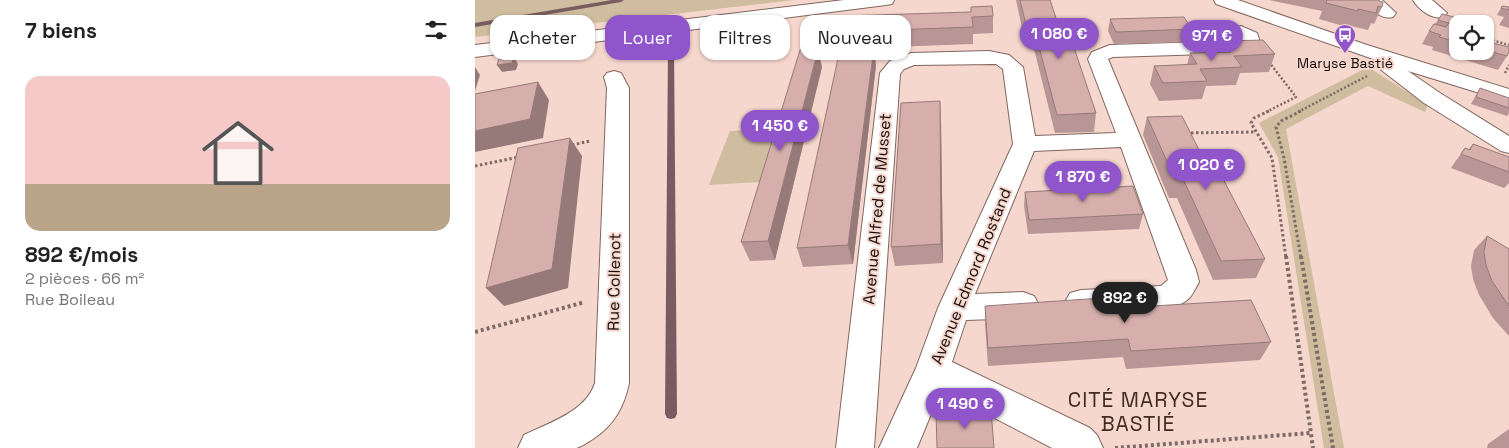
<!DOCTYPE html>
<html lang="fr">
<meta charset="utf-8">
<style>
:root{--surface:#fff;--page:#f6f6f6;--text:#222;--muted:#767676;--accent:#9054cb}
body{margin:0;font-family:"Space Grotesk",sans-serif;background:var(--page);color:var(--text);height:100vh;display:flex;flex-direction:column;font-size:19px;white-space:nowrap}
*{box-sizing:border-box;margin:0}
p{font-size:16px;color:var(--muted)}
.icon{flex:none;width:28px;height:28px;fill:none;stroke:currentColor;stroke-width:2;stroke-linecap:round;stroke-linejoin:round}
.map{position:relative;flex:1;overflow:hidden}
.details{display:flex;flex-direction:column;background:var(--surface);width:475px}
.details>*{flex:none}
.top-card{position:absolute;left:15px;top:15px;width:475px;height:45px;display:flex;gap:10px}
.buttons{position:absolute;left:974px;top:15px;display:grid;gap:10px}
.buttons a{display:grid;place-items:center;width:45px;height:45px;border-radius:10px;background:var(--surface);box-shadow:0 1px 4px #0004;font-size:25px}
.price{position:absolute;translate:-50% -42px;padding:0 11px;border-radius:18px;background:var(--accent);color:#fff;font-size:16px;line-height:32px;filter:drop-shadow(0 1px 2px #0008)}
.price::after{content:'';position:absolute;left:50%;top:30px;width:15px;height:11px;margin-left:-8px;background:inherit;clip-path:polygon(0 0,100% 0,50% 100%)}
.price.on{background:#222;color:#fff}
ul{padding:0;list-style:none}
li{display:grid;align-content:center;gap:10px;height:265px;padding:0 25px}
li span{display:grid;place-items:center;height:155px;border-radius:15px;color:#555}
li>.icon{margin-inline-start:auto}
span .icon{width:90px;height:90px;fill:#fffc;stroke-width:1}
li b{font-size:21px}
h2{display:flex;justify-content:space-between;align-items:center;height:60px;padding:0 25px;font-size:21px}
.chip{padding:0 18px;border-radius:15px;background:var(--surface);box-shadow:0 1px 4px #0004;font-size:18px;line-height:45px}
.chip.on{background:var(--accent);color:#fff}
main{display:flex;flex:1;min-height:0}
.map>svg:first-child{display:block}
.green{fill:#d0bc9e}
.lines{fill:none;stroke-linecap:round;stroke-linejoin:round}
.stream{fill:#785c61;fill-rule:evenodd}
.minor-casing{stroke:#80665e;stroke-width:2}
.path-far2{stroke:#7e6b65;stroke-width:2.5;stroke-dasharray:2 2;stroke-linecap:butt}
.path-far1{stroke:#7e6b65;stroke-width:3;stroke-dasharray:2.5 2.5;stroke-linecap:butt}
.path{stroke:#7e6b65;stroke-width:4;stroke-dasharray:3 3;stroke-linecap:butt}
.minor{fill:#fff;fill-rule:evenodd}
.wall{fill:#b89695}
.shaded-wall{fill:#967a79}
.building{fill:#d6afad;stroke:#967a79}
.labels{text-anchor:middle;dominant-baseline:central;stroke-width:4;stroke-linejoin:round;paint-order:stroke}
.far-poi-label{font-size:14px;fill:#140b08;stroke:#f5d7cd}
.street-label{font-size:16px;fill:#140b08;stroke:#f5d7cd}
.near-neighbourhood-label{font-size:21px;letter-spacing:1px;fill:#402a22;stroke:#f5d7cd}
</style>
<main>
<section class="details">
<h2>7 biens<svg class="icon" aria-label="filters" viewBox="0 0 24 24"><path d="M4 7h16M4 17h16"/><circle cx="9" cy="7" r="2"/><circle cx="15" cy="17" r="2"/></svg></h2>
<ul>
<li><span style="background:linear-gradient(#f6c9c9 70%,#b9a48a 0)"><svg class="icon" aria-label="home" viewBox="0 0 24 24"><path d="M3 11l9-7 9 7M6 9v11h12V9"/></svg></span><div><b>892 €/mois</b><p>2 pièces · 66 m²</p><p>Rue Boileau</p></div></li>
</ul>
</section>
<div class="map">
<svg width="1034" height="448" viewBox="0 0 1034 448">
<rect width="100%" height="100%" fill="#f5d7cd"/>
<g class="green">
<polygon points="0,0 319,0 0,37"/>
<polygon points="893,67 953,105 950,112 893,86 811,129 869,448 849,448 803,157 784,123"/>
<polygon points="301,129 285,182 234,185 255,131"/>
</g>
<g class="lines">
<g class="stream">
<polygon points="137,0 149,0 146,2 0,27 0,23"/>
<polygon points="196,45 199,47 202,414 200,418 196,419 192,418 190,414 193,47"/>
</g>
<g class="minor-casing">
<g id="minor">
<polygon points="369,0 419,0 417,4 411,5 0,57 0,45"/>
<polygon points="739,0 763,0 892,45 1034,89 1034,102 933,71 965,93 1034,136 1034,153 1026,151 949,103 905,69 902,65 904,61 741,4"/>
<path d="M889,0H907L921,13L918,17C906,20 896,10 889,0Z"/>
<path d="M938,0H957L972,13L969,17C957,20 944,10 938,0Z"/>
<path d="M766,26L782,33L785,42L783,46L764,53L638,57L633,59L721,270L724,282C720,289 717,297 711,301C690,316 632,313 606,314L595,311L590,302L595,293L606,290L686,286L693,280L646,147L559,151L500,294L548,292L559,296L564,305L559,314L548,318L491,320L477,362L615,428L622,435L628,448H577L466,390L442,448H404L441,368L463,308L538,144L528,69L521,64L439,65L429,69L425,74L399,448H361L405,73L415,61L436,53L514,51L534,55L548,67L560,136L641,133L613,59L617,52L635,45L761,41L766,39L757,32L759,28Z"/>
<path d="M139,71L146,73L154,88V383C149,407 139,425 118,439C113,442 106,447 101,448C84,448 60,448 43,448L49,435C73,423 111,412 120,383L132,88L129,77L132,73Z"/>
</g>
</g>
<g class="path-far2">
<polyline points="1010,38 1034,45"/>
<polyline points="1030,73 1034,65"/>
<polyline points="791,112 821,97 794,62"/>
<polyline points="823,112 892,76"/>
</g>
<g class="path-far1">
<polyline points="794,111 779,118 776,123 797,158 811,258"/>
<polyline points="826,111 806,121 801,127 809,158 826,258"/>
<polyline points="711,133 780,132"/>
<polyline points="97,145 115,141"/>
<polyline points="0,166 44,157"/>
</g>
<g class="path">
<polyline points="811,256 838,448"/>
<polyline points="826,256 858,448"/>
<polyline points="0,332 110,302"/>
<polyline points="640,448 835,433"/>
</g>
<use href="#minor" class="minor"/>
</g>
<g class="wall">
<polygon points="541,0 575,0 583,24 621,113 619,132 580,133 557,41 550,42"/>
<polygon points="794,0 904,0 907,7 899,24 896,23 893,30 876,26 875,28 844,19 847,11"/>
<polygon points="1027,6 1034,7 1034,28 1024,25 1029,17 1022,15"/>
<polygon points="518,16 518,33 498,34 498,44 335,50 331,33 336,17"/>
<polygon points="635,19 717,29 713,42 639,44 633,31"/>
<polygon points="963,20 977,21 982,24 982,51 1010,51 1010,29 1010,33 1014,42 1032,56 1023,70 957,50 958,47 947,44 954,31"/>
<polygon points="749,41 800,54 794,72 765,73 761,85 731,86 727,99 684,101 675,84 679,66 712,65 715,53 745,52"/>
<polygon points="401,65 378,264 328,267 322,248"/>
<polygon points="347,67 300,260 275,261 266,242"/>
<polygon points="1005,88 1034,98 1034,113 1032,116 996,104"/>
<polygon points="672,117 738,178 790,259 781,278 738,280 702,198 694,198 668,135"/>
<polygon points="466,120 468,263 420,266 416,247"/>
<polygon points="998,144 1034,157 1034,183 1029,188 976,168 980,162 990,148 994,149"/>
<polygon points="550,192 668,214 664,229 553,234 549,206"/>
<polygon points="1012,236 1034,249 1034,336 1018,318 1004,295 998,279 996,266 999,250"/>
<polygon points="510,306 645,308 796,342 785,360 651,369 648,357 513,366 510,324"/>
<polygon points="1034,429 1034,448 1012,448 1013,444"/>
</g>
<g class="shaded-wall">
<polygon points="399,48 401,65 378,264 373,245"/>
<polygon points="343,50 347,67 300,260 293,241"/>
<polygon points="39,57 43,64 41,70 27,72 22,65"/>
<polygon points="0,67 5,75 0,91"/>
<polygon points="63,82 74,100 68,138 0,152 0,131"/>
<polygon points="465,101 466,120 468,263 466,244"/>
<polygon points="95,138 107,156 93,288 29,306 11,288"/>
</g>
<g class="building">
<polygon points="545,0 575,0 583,24 591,24 621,113 582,115 558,24 551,25"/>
<polygon points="852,0 904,0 904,1 908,2 907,7 903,6 901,13 883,9 883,11 851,3"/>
<polygon points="517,6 518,16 497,17 498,27 331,33 336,17 496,12 496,7"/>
<polygon points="1027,6 1034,7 1034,8 1033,10 1026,8"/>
<polygon points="967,14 979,17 977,21 990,24 982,24 982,42 964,37 966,35 954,31 959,24 971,27 974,23 963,20"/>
<polygon points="709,17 717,29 641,32 635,19"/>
<polygon points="1010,29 1012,29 1010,33 1018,35 1014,42 1034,47 1034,52 1032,56 1010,50"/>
<polygon points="788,40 800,54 759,56 767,67 725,69 732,81 688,83 679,66 722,64 715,53 756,52 749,41"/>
<polygon points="399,48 373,245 322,248 365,49"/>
<polygon points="325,50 343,50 293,241 266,242"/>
<polygon points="39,57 37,63 22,65 24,59"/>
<polygon points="63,82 55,119 0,131 0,94"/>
<polygon points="1005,88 1034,98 1034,108 1001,97"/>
<polygon points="465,101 466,244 416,247 426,103"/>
<polygon points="707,116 738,178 747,177 790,259 746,261 708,179 700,179 672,117"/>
<polygon points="95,138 77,269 11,288 43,148"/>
<polygon points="998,144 1034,157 1034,172 986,154 990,148 995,150"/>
<polygon points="658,186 668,214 554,220 550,192"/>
<polygon points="1012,236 1034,249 1034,306 1017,281 1011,265 1009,252"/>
<polygon points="642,297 645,308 776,300 796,342 656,351 653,339 513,348 510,306"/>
<polygon points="516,410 519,448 462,448 461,413"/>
</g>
<defs>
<g id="bus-pin" transform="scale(1.125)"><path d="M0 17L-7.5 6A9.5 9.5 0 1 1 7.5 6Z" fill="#9054cb" stroke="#f5d7cd"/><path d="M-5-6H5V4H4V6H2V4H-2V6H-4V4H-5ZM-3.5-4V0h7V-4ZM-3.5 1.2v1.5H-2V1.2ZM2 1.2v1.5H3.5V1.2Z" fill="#fff"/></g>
</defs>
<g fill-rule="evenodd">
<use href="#bus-pin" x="870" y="35"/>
</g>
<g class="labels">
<g class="far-poi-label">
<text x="870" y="63">Maryse Bastié</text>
</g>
<g class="street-label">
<text transform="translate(402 209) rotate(-85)">Avenue Alfred de Musset</text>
<text transform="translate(496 276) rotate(-68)">Avenue Edmord Rostand</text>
<text transform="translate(139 282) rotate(-89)">Rue Collenot</text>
</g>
<g class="near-neighbourhood-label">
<text x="663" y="399">CITÉ MARYSE<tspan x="663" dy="24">BASTIÉ</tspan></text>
</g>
</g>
</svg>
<div class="buttons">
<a><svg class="icon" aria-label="locate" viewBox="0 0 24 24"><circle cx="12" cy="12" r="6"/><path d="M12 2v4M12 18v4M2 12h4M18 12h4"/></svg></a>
</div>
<b class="price" style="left:584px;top:60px">1 080 €</b>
<b class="price" style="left:737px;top:62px">971 €</b>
<b class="price" style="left:305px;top:152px">1 450 €</b>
<b class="price" style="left:731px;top:191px">1 020 €</b>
<b class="price" style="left:608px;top:203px">1 870 €</b>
<b class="price on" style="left:650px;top:324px">892 €</b>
<b class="price" style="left:490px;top:430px">1 490 €</b>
<div class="top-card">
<a class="chip">Acheter</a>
<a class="chip on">Louer</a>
<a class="chip">Filtres</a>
<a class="chip">Nouveau</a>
</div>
</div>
</main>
